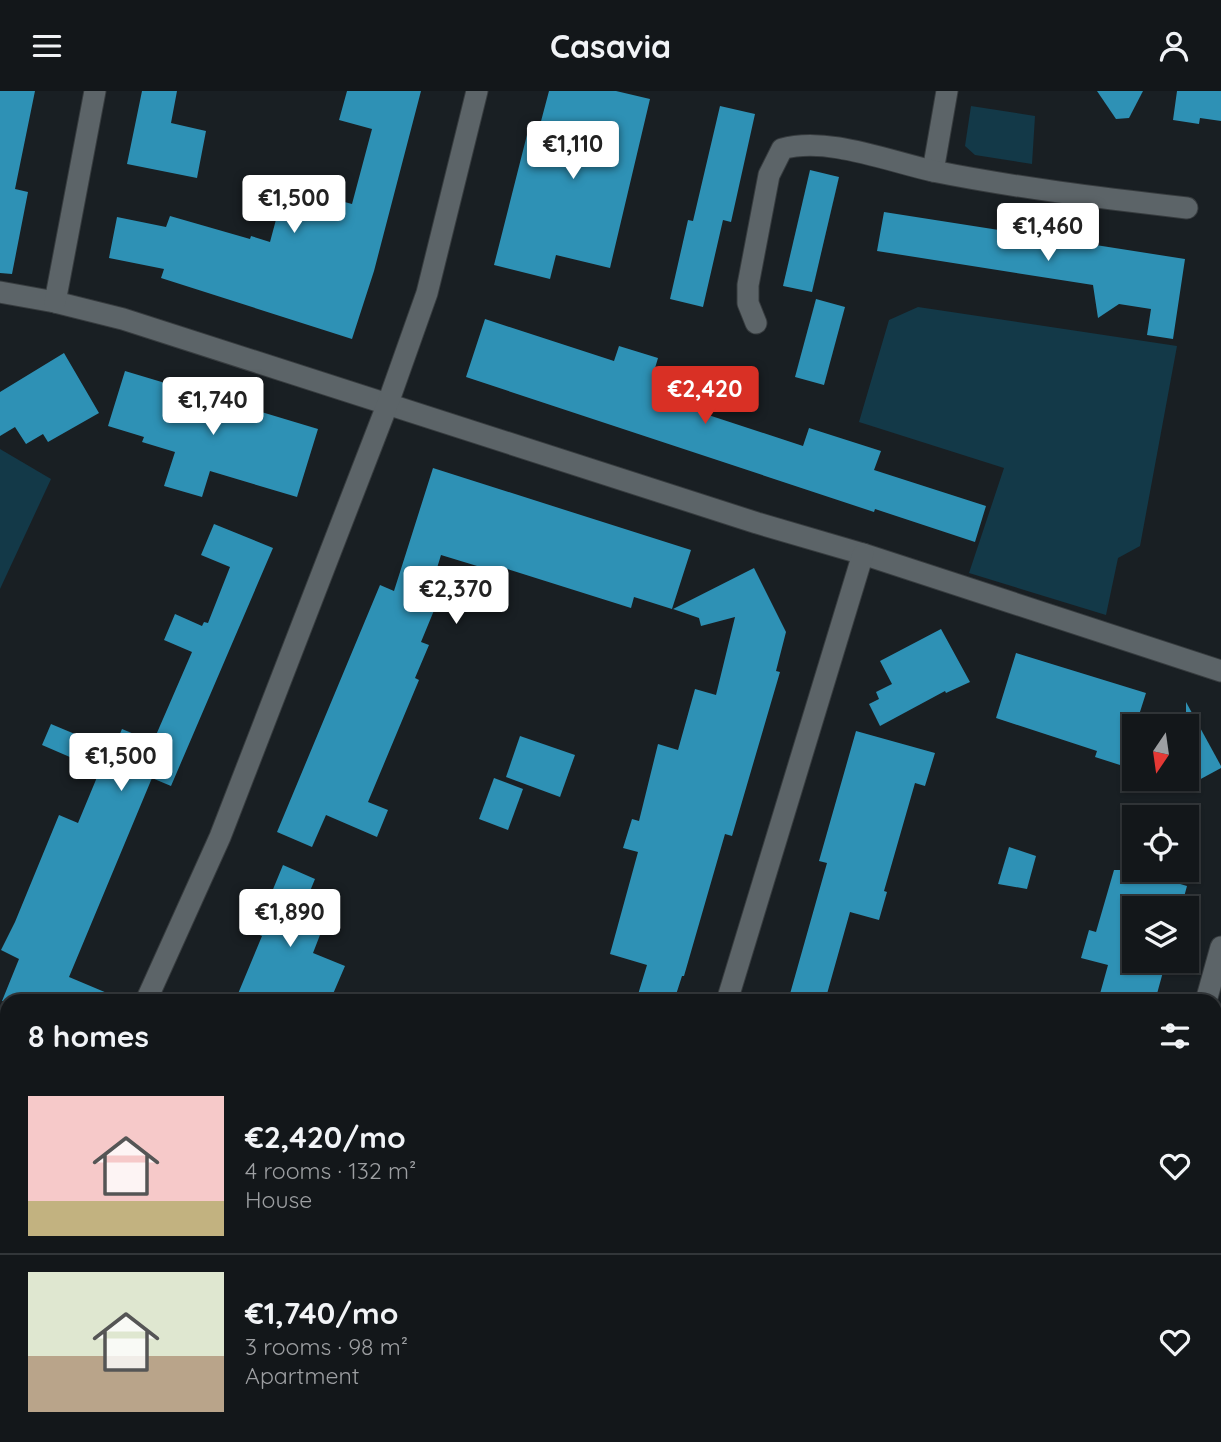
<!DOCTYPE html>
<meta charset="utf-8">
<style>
:root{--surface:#13171a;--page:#202427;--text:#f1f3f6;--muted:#9d9fa2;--line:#323639;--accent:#d93025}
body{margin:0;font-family:Quicksand,sans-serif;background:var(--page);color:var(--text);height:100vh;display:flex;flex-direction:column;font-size:26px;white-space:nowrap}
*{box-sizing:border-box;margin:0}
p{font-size:23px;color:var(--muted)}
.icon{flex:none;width:38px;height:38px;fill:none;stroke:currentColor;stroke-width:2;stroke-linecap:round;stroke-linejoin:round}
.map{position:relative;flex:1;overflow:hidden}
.side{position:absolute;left:0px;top:903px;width:1222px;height:448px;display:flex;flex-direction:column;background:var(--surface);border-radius:21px 21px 0 0;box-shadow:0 2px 5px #0004,0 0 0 2px var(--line)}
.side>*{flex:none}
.needle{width:46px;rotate:193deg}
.controls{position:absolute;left:1122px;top:623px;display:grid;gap:14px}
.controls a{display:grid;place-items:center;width:77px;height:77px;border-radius:0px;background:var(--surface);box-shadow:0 2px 5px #0004,0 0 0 2px var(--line);font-size:35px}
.price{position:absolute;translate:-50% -60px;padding:0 16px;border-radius:7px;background:#fff;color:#222;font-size:23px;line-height:46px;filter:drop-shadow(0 2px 4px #0008)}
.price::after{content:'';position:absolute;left:50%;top:42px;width:21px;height:16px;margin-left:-10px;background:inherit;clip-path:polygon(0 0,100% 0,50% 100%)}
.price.current{background:var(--accent);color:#fff}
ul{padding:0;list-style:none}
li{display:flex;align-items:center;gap:21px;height:175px;padding:0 28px}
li+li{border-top:2px solid var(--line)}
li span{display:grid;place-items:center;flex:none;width:196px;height:140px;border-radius:0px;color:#555}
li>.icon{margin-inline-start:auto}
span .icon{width:84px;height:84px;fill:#fffc;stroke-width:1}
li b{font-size:30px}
h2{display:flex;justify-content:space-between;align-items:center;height:84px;padding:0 28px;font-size:30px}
header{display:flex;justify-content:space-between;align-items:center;height:91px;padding:0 28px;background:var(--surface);font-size:32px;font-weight:700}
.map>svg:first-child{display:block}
.green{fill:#133948}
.building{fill:#2e91b5}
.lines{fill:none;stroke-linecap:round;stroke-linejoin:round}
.minor-casing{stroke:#373c3f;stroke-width:23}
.minor{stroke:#5c6468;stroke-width:21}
.rail-casing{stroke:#a5abad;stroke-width:8}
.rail{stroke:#191f23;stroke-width:5;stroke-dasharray:16;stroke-linecap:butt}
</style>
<header><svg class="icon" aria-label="menu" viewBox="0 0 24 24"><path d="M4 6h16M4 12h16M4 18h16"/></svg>Casavia<svg class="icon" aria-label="person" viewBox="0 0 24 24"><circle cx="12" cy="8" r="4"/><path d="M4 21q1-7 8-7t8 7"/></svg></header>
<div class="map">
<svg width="1221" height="1351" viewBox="0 0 1221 1351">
<rect width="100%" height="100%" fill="#191f23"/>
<g class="green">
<polygon points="971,15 1035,25 1032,73 975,64 965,55"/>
<polygon points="918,216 1177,255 1140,455 1118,467 1106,524 969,482 1004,377 859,331 889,229"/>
<polygon points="0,358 51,388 0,498"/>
<polygon points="1221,1304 1221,1351 1209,1351 1211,1344 1214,1344 1215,1330"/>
</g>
<g class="building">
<polygon points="0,0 35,0 15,98 28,101 12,183 0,182"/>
<polygon points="142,0 177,0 171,32 206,40 197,87 127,73"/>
<polygon points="347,0 421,0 374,180 352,248 161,187 164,178 109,167 117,126 166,136 170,125 250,148 251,145 270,151 285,95 352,113 372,38 339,29"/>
<polygon points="549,0 616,0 650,8 610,177 556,164 550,188 494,174 530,32 540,34"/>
<polygon points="1097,0 1143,0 1129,27 1116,28"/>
<polygon points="1177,0 1221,0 1221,30 1200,27 1199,33 1173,29"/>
<polygon points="720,15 755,23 731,131 723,129 703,216 670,208 688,129 693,130"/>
<polygon points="810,79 839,86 812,201 783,195"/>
<polygon points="884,121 1185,168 1173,248 1147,244 1151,218 1119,213 1098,227 1093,194 877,160"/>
<polygon points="816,208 845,216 824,294 795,286"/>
<polygon points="485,228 614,270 619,255 658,267 653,284 690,297 684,316 803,355 809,337 881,360 874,379 986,415 975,451 875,418 874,421 466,286"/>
<polygon points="64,262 99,322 48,351 43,343 26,353 15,336 0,345 0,301"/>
<polygon points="125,280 318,338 297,406 210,380 202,406 164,395 175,361 142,351 144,346 108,335"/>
<polygon points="433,377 691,459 672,518 634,506 631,517 501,476 500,482 441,464 426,513 435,517 421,551 429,554 415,587 419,589 368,711 388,719 377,746 326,724 312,756 277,741 380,494 394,500"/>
<polygon points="214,433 273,457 171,695 152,687 69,886 126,910 2,910 19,868 1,859 15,831 59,724 78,732 100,679 42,654 51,633 113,659 122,638 153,651 192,561 164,549 175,523 202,535 204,531 208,532 230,476 201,464"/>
<polygon points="754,477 786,541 776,580 780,581 732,745 725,743 684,885 682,885 674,910 636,910 647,874 610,863 638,761 623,757 632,728 639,730 658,653 678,659 695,598 716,604 735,526 701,535 699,527 673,518"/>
<polygon points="941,538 970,591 946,602 945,600 880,635 869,613 879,608 876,601 892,593 880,570"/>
<polygon points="1016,562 1146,602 1132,646 1130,642 1120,674 1095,666 1097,660 996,627"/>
<polygon points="1186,611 1221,675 1221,677 1186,696"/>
<polygon points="856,640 935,662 925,695 915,692 884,800 887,801 879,829 850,821 825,910 788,910 827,772 819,770"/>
<polygon points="520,645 575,664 560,706 506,686"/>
<polygon points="494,687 523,698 508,739 479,728"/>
<polygon points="1009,756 1036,765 1027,798 998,793"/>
<polygon points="283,774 315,788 301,822 325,831 313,862 345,875 330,910 235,910 262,845 255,842"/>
<polygon points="1114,779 1162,779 1160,787 1187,795 1181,817 1134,817 1134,870 1166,870 1155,910 1098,910 1108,874 1081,867 1089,839 1096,841"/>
</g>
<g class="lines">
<g class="minor-casing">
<g id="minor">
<polyline points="933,80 947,0"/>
<polyline points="0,201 55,211 123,228 757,432 863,463 1221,580"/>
<polyline points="55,211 95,0"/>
<path d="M756,232L748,212V194L769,84L782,58C826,45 888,70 933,80C1017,97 1102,107 1187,117"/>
<polyline points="146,910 220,746 388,312 427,202 477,0"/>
<polyline points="727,910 863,463"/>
<polyline points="1206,910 1221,856"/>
<polyline points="0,1206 7,1194"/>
<polyline points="617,1344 617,1351"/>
<polyline points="1080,1351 1082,1344"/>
</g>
</g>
<use href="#minor" class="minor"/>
<g class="rail-casing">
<g id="rail">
<polyline points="1214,1147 1221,1124"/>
<polyline points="1214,1206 1221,1183"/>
<polyline points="1157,1351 1158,1344"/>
<polyline points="1173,1351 1175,1344"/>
</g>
</g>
<use href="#rail" class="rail"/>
</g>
</svg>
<div class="controls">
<a><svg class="needle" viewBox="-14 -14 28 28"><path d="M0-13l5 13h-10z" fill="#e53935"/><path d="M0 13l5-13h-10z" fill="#9d9fa2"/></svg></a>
<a><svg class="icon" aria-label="locate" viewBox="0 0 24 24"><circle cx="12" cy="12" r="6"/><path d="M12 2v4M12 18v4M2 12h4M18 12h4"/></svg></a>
<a><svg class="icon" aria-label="layers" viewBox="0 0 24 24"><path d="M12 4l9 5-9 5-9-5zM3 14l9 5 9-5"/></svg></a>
</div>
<b class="price" style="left:573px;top:90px">€1,110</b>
<b class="price" style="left:294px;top:144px">€1,500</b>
<b class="price" style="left:1048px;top:172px">€1,460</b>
<b class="price current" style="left:705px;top:335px">€2,420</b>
<b class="price" style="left:213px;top:346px">€1,740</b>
<b class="price" style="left:456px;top:535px">€2,370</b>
<b class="price" style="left:121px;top:702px">€1,500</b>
<b class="price" style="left:290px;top:858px">€1,890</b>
<section class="side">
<h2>8 homes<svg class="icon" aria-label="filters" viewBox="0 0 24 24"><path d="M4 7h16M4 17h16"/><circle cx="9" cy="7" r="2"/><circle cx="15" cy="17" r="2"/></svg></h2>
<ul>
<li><span style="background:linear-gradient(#f6c9c9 75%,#c2b280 0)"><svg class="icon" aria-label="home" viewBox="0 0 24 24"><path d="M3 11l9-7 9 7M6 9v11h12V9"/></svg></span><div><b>€2,420/mo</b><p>4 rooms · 132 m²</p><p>House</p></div><svg class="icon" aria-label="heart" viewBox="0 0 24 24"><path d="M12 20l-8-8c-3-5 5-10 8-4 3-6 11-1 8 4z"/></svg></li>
<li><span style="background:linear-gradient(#dfe7d0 60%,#b9a48a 0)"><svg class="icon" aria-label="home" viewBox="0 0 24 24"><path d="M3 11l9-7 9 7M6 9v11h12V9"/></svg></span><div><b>€1,740/mo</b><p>3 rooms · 98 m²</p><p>Apartment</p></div><svg class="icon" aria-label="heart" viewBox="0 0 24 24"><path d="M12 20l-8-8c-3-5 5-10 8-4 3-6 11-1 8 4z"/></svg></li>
</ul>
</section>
</div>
